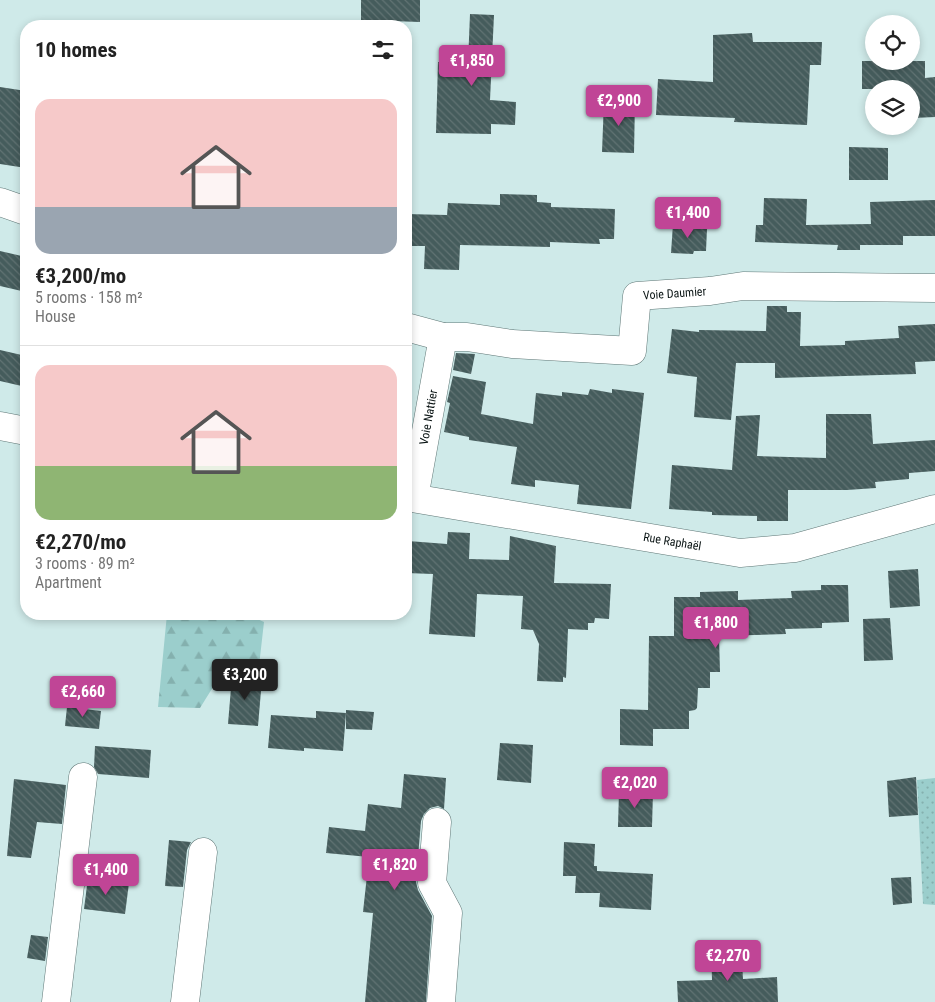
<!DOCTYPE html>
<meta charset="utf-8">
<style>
:root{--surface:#fff;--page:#f6f6f6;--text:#222;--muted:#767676;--line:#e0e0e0;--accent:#c04596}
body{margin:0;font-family:"Roboto Condensed",sans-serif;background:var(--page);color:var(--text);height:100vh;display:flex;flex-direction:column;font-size:19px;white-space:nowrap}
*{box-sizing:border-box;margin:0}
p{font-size:16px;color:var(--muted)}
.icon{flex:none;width:28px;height:28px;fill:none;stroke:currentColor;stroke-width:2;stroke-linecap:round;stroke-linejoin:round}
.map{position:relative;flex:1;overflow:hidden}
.sheet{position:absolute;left:20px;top:20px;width:392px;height:600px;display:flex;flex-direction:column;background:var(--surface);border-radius:20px;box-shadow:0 2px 8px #0003}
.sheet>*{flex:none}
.buttons{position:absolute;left:865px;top:15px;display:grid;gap:10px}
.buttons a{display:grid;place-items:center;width:55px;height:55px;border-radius:50%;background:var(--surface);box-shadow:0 2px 8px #0003;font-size:25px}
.price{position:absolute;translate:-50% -42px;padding:0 11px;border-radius:5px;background:var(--accent);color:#fff;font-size:16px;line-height:32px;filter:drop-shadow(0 1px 2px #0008)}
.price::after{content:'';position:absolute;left:50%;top:30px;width:15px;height:11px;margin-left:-8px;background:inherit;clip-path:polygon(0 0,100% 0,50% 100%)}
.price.active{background:#222;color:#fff}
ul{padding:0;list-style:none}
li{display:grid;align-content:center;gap:10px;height:265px;padding:0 15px}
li+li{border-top:1px solid var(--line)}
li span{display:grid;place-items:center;height:155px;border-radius:15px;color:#555}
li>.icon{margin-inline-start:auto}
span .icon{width:90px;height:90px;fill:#fffc;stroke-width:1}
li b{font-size:21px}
h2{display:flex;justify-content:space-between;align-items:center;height:60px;padding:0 15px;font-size:21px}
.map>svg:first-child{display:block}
.green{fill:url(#green-dots)}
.forest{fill:url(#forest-firs)}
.building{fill:url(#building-back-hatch)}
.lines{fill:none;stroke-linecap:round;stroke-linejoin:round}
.minor-casing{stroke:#5f7776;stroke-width:29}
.minor{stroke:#fff;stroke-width:28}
.labels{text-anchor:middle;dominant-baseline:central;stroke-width:5;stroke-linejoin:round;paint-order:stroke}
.street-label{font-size:12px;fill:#0a1414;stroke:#cfeae9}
</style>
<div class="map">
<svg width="935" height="1002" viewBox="0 0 935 1002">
<defs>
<pattern id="green-dots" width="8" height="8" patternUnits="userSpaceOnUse" patternTransform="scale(1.25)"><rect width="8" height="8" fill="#9bcecc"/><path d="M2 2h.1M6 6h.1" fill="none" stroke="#84b0ae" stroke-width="1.8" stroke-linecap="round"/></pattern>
<pattern id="forest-firs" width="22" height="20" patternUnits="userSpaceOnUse" patternTransform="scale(1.25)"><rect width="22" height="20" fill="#9bcecc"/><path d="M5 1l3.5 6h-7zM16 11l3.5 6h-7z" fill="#84b0ae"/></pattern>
<pattern id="building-back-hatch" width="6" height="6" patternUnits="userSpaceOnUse" patternTransform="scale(1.25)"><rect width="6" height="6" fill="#455c5c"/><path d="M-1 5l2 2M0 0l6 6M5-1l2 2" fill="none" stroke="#617373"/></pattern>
</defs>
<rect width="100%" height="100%" fill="#cfeae9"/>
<polygon class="green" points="935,778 935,905 923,904 917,780"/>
<polygon class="forest" points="167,614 246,614 264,622 259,666 246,664 218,679 200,708 158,707"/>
<g class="building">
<polygon points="361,0 420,0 420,22 361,20"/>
<polygon points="470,14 494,15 490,100 516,102 515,125 491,124 491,134 436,133 438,62 468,63"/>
<polygon points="752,33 753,42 822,42 821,65 810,65 807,125 734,122 735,118 656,115 658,79 713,82 713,35"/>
<polygon points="862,61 925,61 925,78 935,77 935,117 913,118 913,89 862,89"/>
<polygon points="0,87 26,91 26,168 0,164"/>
<polygon points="604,101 635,101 634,153 602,152"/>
<polygon points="849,147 888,148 888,180 849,180"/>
<polygon points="500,194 537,195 537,202 551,203 551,207 615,209 614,239 599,239 600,244 550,242 550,247 460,245 459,270 424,269 425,246 406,246 406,214 447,215 448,203 500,205"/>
<polygon points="764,198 807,199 806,225 871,224 870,202 935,200 935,236 903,236 903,245 860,245 860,250 837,250 838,245 755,242 756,225 763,225"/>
<polygon points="673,224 694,225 695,228 707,229 706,251 694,251 693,254 671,253"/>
<polygon points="0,251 26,257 26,292 0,286"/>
<polygon points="767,306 787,306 787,312 801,312 800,346 845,345 845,341 899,338 898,326 935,324 935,361 915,362 916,374 775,378 775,363 736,363 731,420 694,417 697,377 667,373 672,329 699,332 699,330 766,331"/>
<polygon points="0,350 26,356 26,387 0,381"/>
<polygon points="456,353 475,354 471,374 453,370"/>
<polygon points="453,376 486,382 481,414 533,424 536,393 562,396 562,392 588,395 590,389 612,393 612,389 644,393 631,509 577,504 579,485 535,480 535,487 511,484 517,447 469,440 469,437 444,432 450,403 447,402"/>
<polygon points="826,414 871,414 873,444 935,440 935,471 909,473 909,479 875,482 876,488 847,490 788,490 788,521 757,521 757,516 712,515 712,512 669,509 672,465 732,470 736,416 760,415 757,456 826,458"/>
<polygon points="448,532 470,533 469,559 509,560 510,536 556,546 554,583 611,584 609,619 595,618 594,623 588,623 588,630 568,629 566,678 563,677 563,682 537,681 539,644 533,630 521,629 523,596 477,594 475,637 429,634 433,574 406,573 408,541 447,544"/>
<polygon points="918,569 920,606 890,608 888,571"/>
<polygon points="821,585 848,585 849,622 822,623 822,628 785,629 786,634 719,636 720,672 710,672 710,688 698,688 697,708 695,710 689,711 689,729 653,729 653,746 620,745 620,709 648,710 649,636 674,636 674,597 700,597 700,592 738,591 738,600 792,598 791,591 821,590"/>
<polygon points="890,618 893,660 864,661 863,619"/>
<polygon points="232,676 262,679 258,726 228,724"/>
<polygon points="67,707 101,711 99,729 65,726"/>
<polygon points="346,710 374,712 372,730 346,729 346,713 343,751 304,748 304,751 268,748 271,715 316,718 316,711 346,713"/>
<polygon points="500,743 533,745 531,783 497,780"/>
<polygon points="95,746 151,750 149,778 98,774 94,767"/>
<polygon points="404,774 446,778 444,809 438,806 430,808 424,814 421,821 416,882 418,890 432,916 426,1002 365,1002 373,913 363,912 369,857 326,853 329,827 365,831 368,804 401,808"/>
<polygon points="916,777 918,815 889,817 887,781"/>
<polygon points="14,779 66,785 62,824 37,822 31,858 7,856"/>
<polygon points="619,791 653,792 652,827 618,827"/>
<polygon points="169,840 191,842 187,850 183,887 165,886"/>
<polygon points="564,842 595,844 594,866 597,866 597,871 653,874 651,910 599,907 600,893 575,893 576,876 563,876"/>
<polygon points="911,877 912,903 893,905 891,878"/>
<polygon points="88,878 129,883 125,914 84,909"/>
<polygon points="31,935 48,937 45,961 27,958"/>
<polygon points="741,945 743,979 777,977 778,1002 678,1002 677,981 712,980 711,946"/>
</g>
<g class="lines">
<g class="minor-casing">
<g id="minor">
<polyline points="0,202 26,211"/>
<path id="s1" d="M406,327L443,337H467L512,344L632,351L637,296L710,291L743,286L935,288"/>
<polyline points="0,426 26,431"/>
<path id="s2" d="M406,497L740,553L795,548L935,509"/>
<path id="s3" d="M414,498L443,337"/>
<polyline points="437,822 432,883 448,913 441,1002"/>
<polyline points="56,1002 83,777"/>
<polyline points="185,1002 203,852"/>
</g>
</g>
<use href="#minor" class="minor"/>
</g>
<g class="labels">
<g class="street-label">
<text stroke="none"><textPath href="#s1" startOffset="321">Voie Daumier</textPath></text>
<text stroke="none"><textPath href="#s3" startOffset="82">Voie Nattier</textPath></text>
<text stroke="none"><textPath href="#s2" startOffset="270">Rue Raphaël</textPath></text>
</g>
</g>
</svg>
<div class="buttons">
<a><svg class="icon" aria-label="locate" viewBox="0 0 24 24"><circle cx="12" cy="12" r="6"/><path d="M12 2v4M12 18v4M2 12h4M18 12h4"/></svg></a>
<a><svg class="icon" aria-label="layers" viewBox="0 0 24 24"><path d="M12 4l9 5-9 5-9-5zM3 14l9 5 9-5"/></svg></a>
</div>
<b class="price" style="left:472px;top:87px">€1,850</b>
<b class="price" style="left:619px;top:127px">€2,900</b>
<b class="price" style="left:688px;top:239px">€1,400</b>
<b class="price" style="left:716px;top:649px">€1,800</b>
<b class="price active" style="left:245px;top:701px">€3,200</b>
<b class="price" style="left:83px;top:718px">€2,660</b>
<b class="price" style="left:635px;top:809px">€2,020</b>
<b class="price" style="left:395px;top:891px">€1,820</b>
<b class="price" style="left:106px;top:896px">€1,400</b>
<b class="price" style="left:728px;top:982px">€2,270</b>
<section class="sheet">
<h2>10 homes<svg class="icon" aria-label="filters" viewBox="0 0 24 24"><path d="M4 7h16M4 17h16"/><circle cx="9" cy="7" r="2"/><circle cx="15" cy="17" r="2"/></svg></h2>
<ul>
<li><span style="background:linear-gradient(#f6c9c9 70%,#9aa5b1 0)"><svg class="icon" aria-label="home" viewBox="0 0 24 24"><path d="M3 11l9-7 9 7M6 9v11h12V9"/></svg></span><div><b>€3,200/mo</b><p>5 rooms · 158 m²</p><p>House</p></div></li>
<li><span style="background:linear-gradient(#f6c9c9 65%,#8fb573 0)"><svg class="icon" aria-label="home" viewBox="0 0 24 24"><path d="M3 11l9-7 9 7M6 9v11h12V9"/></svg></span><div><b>€2,270/mo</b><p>3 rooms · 89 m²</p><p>Apartment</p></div></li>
</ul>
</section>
</div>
